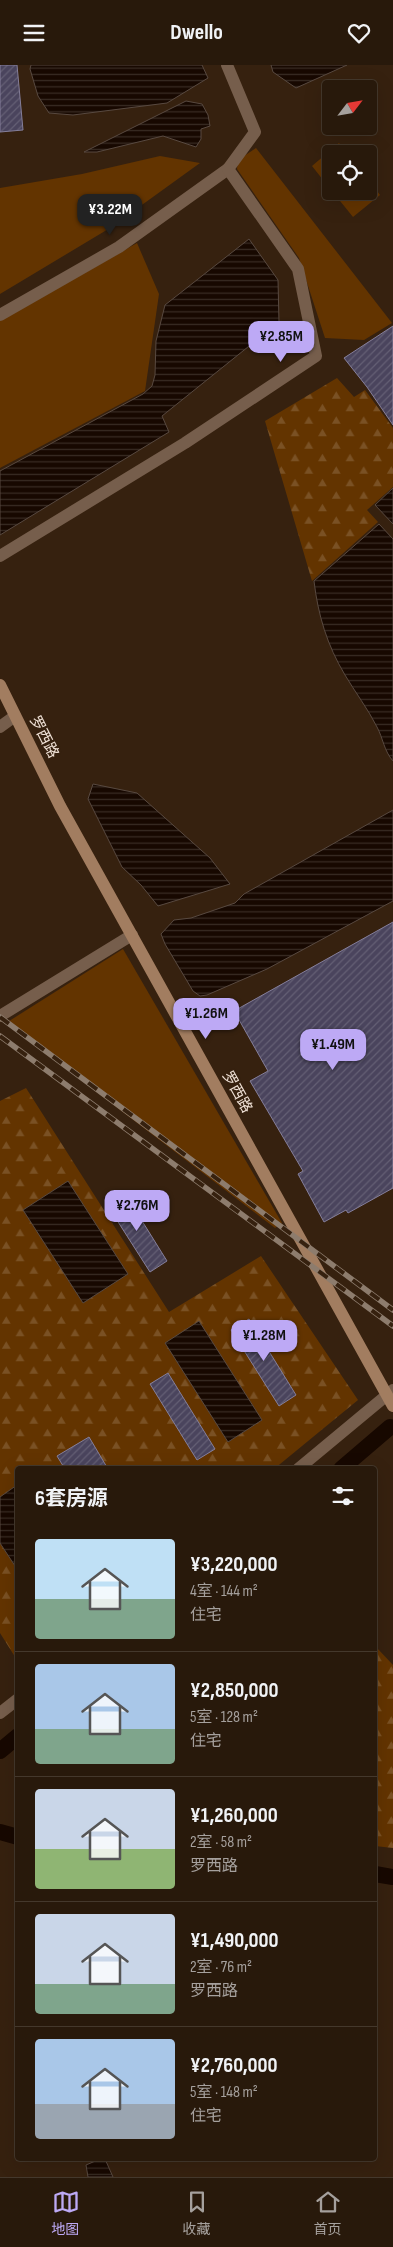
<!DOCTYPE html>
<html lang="zh">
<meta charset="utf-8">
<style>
:root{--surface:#28190b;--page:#342619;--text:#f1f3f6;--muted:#a5a09d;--line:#44382c;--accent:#bda9f5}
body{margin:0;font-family:"Sofia Sans Condensed","Noto Sans SC",sans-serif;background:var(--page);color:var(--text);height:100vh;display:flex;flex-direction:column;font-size:19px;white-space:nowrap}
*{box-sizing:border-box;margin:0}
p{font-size:16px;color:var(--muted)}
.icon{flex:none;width:28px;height:28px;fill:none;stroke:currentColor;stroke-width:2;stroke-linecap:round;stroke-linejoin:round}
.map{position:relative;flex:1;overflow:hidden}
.sheet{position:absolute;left:15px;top:1401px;width:362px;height:695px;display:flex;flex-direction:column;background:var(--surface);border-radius:5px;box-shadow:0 5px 20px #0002,0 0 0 1px var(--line)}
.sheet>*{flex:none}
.needle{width:32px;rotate:59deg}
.fabs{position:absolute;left:322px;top:15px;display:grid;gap:10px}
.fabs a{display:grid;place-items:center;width:55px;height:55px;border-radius:5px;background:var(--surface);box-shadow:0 5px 20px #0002,0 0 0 1px var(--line);font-size:25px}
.price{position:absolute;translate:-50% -42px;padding:0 11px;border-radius:10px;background:var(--accent);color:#111;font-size:16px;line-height:32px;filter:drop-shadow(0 1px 2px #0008)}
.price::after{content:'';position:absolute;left:50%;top:30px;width:15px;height:11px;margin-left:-8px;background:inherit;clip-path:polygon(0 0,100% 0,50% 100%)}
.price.active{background:#222;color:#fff}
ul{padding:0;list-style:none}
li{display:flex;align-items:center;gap:15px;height:125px;padding:0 20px}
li+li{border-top:1px solid var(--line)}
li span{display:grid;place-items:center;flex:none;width:140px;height:100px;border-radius:5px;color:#555}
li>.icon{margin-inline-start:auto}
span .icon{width:60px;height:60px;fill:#fffc;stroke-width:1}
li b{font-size:21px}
h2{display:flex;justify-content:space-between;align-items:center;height:60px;padding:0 20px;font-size:21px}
header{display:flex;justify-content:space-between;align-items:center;height:65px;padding:0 20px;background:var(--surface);font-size:22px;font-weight:700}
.tab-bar{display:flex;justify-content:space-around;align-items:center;height:70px;border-top:1px solid var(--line);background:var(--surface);font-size:14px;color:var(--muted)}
.tab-bar a{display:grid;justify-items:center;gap:2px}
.tab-bar .active{color:var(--accent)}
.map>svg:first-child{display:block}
.green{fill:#633400}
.forest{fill:url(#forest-firs)}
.water{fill:url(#water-rules);stroke:#584940}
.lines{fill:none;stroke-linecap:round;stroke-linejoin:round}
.canal{stroke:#170800;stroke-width:16}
.building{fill:url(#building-hatch);stroke:#857f9b}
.street{stroke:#765e4c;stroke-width:12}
.secondary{stroke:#a27d60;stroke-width:12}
.rail-casing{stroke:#8d7c6d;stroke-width:5.5}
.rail{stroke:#36210f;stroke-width:4;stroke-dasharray:11;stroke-linecap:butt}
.labels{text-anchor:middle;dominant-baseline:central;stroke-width:4;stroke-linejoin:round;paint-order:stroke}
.street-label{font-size:15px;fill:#f0e2d7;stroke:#36210f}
</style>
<header><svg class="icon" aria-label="menu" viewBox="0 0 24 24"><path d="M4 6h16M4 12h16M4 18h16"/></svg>Dwello<svg class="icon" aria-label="heart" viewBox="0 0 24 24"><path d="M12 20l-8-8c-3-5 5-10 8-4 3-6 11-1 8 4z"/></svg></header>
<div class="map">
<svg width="393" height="2112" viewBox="0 0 393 2112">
<defs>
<pattern id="forest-firs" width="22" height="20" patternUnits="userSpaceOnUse" patternTransform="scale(1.25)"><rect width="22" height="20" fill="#633400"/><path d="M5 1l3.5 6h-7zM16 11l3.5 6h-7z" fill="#7a5124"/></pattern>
<pattern id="water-rules" width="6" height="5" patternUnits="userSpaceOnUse" patternTransform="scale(1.25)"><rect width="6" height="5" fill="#170800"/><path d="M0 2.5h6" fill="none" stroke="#392c24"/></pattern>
<pattern id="building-hatch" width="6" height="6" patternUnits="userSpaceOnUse" patternTransform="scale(1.25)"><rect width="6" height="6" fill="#4a445d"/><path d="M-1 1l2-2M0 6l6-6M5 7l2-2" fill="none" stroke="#645f74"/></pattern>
</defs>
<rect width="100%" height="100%" fill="#36210f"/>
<g class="green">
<polygon points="339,78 348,89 331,89 331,125 312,101"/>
<polygon points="256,83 392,258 364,275 325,273 299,193 237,104 238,95"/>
<polygon points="160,91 200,98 110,163 0,229 0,123 82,109"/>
<polygon points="369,115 380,130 353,152 332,126 369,126"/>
<polygon points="137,178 159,229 145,326 0,403 0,256"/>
<polygon points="123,884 282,1158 275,1163 6,958"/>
</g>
<g class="forest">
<polygon points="337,313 354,332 365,325 393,363 393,422 367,445 378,457 312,516 265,356"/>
<polygon points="26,1023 169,1247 261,1191 358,1335 274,1404 18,1404 17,1595 0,1568 0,1036"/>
<polygon points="377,1583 393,1600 393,1783 375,1781 375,1585"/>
</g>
<g class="water">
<polygon points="31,0 202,0 208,13 167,38 73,50 49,48 38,31 30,4"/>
<polygon points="271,0 347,0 296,23 273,7"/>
<polygon points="186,36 202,39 208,50 210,61 201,64 201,74 196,82 163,71 97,87 84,87"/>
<polygon points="249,174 278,215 279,257 162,351 169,367 0,470 0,406 143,329 152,321 155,310 156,276 165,240"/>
<polygon points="393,423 393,459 375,440"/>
<path d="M379,459L393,474V696C384,686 383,673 377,662C368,644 355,627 345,610C327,580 318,550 314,516Z"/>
<polygon points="93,719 137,728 210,793 230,819 158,841 141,820 122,802 88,734"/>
<polygon points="393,745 393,836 267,904 207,930 200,931 193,926 165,879 161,869 174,855 191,853 235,838 244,829"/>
<polygon points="68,1116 128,1209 83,1238 23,1145"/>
<polygon points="199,1256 262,1355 228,1377 165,1278"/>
<polygon points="17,1420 17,1504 0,1478 0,1432"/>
<polygon points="100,2094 105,2094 113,2112 88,2112 86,2100"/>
</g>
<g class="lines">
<g class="canal">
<polyline points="341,1404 390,1362"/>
<polyline points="0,1686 18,1671"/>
<polyline points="0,1767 18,1772"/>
<polyline points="375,1809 393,1812"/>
</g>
</g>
<g class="building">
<polygon points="0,0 17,0 23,65 0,67"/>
<polygon points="393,261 393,360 367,322 344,293"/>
<polygon points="393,857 393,1123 348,1148 346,1145 324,1157 298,1109 303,1106 250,1016 268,1006 234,946"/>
<polygon points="124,1127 167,1196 150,1207 106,1138"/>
<polygon points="249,1254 296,1330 279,1341 231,1265"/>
<polygon points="168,1308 215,1384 197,1395 150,1319"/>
<polygon points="89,1372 108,1404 65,1404 57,1391"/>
</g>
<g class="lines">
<g class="street">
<polyline points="0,250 119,182 228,104"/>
<polyline points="0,491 185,378 316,291 298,204 228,104 255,67 227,0"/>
<polyline points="0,662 15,651"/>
<polyline points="0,951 132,870"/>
<polyline points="298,1404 393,1325"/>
<polyline points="0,1648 18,1634"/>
</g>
<polyline class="secondary" points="0,620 60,741 393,1341"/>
<g class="rail-casing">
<g id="rail">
<polyline points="0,952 393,1245"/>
<polyline points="0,971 393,1261"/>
</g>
</g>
<use href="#rail" class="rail"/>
</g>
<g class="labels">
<g class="street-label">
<text transform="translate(44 672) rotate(63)">罗西路</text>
<text transform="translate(237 1027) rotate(61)">罗西路</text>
</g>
</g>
</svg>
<div class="fabs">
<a><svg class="needle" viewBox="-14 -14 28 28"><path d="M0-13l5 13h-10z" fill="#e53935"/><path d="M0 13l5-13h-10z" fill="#a5a09d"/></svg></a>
<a><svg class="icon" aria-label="locate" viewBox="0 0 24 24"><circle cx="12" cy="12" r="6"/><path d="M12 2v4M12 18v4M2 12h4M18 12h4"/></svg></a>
</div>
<b class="price active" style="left:110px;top:171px">¥3.22M</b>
<b class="price" style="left:281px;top:298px">¥2.85M</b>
<b class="price" style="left:206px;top:975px">¥1.26M</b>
<b class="price" style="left:333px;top:1006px">¥1.49M</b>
<b class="price" style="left:137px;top:1167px">¥2.76M</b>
<b class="price" style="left:264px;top:1297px">¥1.28M</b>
<section class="sheet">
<h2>6套房源<svg class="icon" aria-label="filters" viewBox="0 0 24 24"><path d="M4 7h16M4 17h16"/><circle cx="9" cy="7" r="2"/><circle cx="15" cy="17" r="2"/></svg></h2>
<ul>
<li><span style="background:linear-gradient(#bfe0f5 60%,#7fa58c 0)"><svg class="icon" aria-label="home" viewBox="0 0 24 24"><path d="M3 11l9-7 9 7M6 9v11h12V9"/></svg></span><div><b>¥3,220,000</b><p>4室 · 144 m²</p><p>住宅</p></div></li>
<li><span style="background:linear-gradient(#a9c7e8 65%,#7fa58c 0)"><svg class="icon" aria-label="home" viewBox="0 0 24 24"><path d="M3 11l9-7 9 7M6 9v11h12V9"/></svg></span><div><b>¥2,850,000</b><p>5室 · 128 m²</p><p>住宅</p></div></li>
<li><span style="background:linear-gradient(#c9d6e8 60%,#8fb573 0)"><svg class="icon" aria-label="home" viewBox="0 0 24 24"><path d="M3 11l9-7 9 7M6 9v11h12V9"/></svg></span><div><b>¥1,260,000</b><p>2室 · 58 m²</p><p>罗西路</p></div></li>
<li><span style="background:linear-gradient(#c9d6e8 70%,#7fa58c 0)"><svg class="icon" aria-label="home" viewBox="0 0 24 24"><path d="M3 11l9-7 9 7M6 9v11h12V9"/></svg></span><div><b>¥1,490,000</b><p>2室 · 76 m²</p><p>罗西路</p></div></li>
<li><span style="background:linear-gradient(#a9c7e8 65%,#9aa5b1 0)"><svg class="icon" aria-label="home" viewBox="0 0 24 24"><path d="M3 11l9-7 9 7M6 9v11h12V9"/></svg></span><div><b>¥2,760,000</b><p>5室 · 148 m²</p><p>住宅</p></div></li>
</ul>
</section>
</div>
<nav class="tab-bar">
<a class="active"><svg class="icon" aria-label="map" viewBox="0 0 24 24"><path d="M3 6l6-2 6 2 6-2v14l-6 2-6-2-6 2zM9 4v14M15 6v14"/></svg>地图</a>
<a><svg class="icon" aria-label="saved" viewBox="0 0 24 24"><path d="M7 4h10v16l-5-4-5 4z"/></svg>收藏</a>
<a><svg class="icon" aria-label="home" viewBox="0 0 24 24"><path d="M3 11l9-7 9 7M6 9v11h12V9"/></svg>首页</a>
</nav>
